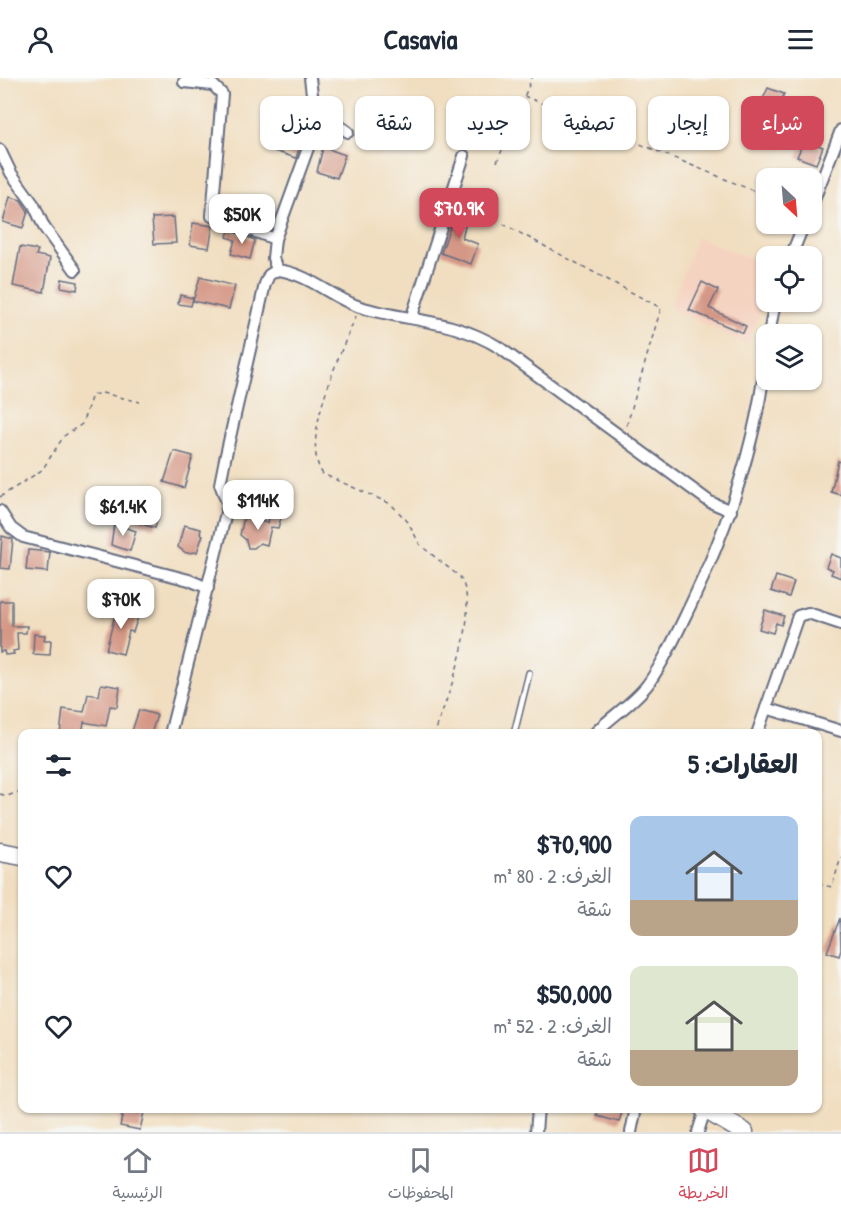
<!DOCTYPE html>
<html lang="ar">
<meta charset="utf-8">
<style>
:root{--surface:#fff;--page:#f6f6f7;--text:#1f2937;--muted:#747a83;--line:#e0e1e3;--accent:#d1495b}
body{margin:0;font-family:"Patrick Hand","Playpen Sans Arabic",sans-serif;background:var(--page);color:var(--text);direction:rtl;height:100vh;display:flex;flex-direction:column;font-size:22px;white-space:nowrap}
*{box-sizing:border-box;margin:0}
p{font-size:20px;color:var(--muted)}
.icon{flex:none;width:33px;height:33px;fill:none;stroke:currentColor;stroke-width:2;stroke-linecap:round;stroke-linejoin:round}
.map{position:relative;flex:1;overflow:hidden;direction:ltr}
.side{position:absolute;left:18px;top:651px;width:804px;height:384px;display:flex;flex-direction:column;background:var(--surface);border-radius:12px;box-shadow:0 2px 4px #0004;direction:rtl}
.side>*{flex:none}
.hud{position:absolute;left:18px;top:18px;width:806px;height:54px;direction:rtl;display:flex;gap:12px}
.needle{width:39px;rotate:154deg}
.controls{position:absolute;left:756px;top:90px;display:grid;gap:12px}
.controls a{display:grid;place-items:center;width:66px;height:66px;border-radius:12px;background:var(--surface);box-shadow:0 2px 4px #0004;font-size:30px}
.price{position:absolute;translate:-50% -51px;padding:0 14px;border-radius:12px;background:#fff;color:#222;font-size:20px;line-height:39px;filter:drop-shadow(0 2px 3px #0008)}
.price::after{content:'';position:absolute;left:50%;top:36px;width:18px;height:14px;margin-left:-9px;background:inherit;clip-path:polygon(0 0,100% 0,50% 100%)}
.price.on{background:var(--accent);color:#fff}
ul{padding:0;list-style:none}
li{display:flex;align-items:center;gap:18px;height:150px;padding:0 24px}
li span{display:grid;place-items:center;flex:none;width:168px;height:120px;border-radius:12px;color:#555}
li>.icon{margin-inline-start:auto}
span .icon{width:72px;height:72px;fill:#fffc;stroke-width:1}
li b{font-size:26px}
h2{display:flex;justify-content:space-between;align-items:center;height:72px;padding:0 24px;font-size:26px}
.pill{padding:0 21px;border-radius:12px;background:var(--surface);box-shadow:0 2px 4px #0004;font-size:21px;line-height:54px}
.pill.on{background:var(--accent);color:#fff}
header{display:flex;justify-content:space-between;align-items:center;height:78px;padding:0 24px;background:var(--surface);font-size:27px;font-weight:800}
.menu{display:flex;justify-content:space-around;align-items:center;height:84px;border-top:2px solid var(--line);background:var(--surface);font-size:16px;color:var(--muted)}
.menu a{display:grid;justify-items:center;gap:3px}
.menu .on{color:var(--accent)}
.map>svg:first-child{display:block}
.built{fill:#f5d3c1}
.building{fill:#d59886}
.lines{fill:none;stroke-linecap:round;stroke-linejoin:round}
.lane-casing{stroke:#666c80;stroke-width:8}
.street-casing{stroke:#666c80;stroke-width:14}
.highway-casing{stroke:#666c80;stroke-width:21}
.path{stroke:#666c80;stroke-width:1.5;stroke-dasharray:4.5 4.5;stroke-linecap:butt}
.lane{stroke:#fff;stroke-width:5}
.street{stroke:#fff;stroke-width:10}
.highway{stroke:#fff;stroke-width:18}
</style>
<header><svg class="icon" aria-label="menu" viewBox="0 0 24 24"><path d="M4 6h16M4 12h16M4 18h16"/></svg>Casavia<svg class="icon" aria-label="person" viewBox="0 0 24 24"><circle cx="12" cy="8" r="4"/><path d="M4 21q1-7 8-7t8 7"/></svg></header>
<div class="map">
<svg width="841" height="1054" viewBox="0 0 841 1054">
<rect width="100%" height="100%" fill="#f6f6f2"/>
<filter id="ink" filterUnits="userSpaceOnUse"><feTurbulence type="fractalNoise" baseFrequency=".0167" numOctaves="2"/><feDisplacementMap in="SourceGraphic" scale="12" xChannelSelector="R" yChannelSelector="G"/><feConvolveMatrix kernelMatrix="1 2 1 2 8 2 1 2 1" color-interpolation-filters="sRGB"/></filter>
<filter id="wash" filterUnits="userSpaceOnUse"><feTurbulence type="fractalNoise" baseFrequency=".008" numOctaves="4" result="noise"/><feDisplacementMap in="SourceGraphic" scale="24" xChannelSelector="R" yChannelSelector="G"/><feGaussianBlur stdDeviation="1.35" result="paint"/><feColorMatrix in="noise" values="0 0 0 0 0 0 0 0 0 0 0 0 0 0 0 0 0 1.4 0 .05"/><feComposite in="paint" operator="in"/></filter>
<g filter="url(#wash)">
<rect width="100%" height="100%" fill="#f1dec0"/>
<polygon class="built" points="697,159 766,187 766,221 747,267 670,230"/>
<g id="blocks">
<g class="building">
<polygon points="768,10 784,16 779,27 763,21"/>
<polygon points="282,49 304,56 296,80 274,73"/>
<polygon points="804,62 823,69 816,86 797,79"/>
<polygon points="323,69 345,77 337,100 317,94"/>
<polygon points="10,119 21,122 28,133 23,150 3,144"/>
<polygon points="458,127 469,132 462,160 478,166 471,186 441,175"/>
<polygon points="174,139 176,165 154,166 152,140"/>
<polygon points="193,145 213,148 209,170 190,167"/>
<polygon points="229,152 255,162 250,181 231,176 235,162 227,159"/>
<polygon points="20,169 38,172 36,177 50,180 44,214 13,208"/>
<polygon points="200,199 235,208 229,231 193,223"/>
<polygon points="62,201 78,204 77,212 61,209"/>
<polygon points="702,204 718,212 709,230 746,248 743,255 689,232"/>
<polygon points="180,217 193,220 191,228 178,226"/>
<polygon points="174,373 193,378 184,410 164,404"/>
<polygon points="838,383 841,384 841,417 831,414"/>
<polygon points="140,427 160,434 155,450 135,444"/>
<polygon points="270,437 281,440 278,450 271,449 267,467 260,465 254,470 248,470 246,462 240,457 244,439 268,445"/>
<polygon points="114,446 136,453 130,473 111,467"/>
<polygon points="184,447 201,451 200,456 203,457 197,474 186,475 178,469"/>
<polygon points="2,458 13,461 10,491 0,490"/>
<polygon points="28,472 50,474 48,494 26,492"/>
<polygon points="831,476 841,480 841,500 831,496 833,492 826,489"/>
<polygon points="776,498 794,504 789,519 771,513"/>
<polygon points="0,523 12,523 12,548 27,548 26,555 17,555 18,572 13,573 14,576 5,577 4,573 0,574"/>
<polygon points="117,529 139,536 133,554 129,553 123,576 106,572"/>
<polygon points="765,532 784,538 781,547 776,545 773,555 759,551"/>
<polygon points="34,556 45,557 44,562 51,562 50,577 33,576"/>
<polygon points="101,606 120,609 117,629 110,628 106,648 84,644 82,656 60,656 63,631 84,634 88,616 99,618"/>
<polygon points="139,632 157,637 151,656 131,656"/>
<polygon points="840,840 841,872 839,878 827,874"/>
<polygon points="124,1030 144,1034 140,1052 120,1048"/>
<polygon points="599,1030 623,1030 619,1044 597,1038"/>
</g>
</g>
</g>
<g filter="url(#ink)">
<use href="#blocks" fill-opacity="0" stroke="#666c80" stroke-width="1.5"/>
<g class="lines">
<g class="lane-casing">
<polyline id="lane" points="514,656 529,595"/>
</g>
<g class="street-casing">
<g id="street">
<polyline points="184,4 213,7 222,16 212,138 275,161"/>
<path d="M316,48C330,42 336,45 348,54"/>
<polyline points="0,72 11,95 34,127 44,149 75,192"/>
<polyline points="812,127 841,52"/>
<polyline points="791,178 804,146"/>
<polyline points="277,192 273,180 275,161 316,48 310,0"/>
<polyline points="412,238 464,78"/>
<polyline points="769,256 775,224"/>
<polyline points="0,433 11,450 23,459 189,502 208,510"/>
<polyline points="766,630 841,653"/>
<path d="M170,656L228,427L220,406L225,381L265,206L269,197L277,192C308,195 332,220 360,229C410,244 454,241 500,270L710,424L731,433"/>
<path d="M594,656C611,638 633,626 648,606C665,582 678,553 691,526C729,447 756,366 766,279"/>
<polyline points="757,656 798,538 808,535 841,546"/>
<polyline points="536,1054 538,1030"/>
<polyline points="631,1054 636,1030"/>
<polyline points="698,1054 705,1032"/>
</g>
</g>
<g class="highway-casing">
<g id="highway">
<polyline points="0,774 22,778"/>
<polyline points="703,1030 744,1054"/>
</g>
</g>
<g class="path">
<polyline points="524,18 766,118"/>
<polyline points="497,84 532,0"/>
<polyline points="503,146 661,230 626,350"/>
<path d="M356,238C342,272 298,363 323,396L391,426L408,444L420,467L460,499C482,537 448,615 435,655"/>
<polyline points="0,419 42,392 64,358 82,346 92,317 102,315 140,324"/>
<polyline points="0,716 7,718 22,713"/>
<polyline points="818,806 832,809 841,779"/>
</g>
<use href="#lane" class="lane"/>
<use href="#street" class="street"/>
<use href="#highway" class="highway"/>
</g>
</g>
</svg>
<div class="controls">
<a><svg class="needle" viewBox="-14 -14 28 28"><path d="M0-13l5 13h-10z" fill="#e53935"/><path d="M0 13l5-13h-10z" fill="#747a83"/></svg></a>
<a><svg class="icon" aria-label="locate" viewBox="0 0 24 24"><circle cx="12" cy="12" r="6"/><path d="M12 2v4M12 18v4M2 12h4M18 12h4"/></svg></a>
<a><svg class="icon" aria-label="layers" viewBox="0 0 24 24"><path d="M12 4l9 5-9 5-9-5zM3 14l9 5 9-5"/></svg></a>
</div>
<b class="price on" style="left:459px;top:161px">$70.9K</b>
<b class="price" style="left:242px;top:167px">$50K</b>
<b class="price" style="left:258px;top:453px">$114K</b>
<b class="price" style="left:123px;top:459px">$61.4K</b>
<b class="price" style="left:121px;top:552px">$70K</b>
<div class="hud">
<a class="pill on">شراء</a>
<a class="pill">إيجار</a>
<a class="pill">تصفية</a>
<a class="pill">جديد</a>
<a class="pill">شقة</a>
<a class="pill">منزل</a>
</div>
<section class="side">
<h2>العقارات: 5<svg class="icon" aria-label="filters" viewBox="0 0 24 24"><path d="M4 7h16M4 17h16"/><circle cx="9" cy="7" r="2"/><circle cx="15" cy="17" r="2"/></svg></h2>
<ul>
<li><span style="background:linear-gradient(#a9c7e8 70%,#b9a48a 0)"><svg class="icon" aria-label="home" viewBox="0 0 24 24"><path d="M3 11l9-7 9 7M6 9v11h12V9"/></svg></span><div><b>$70,900</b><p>الغرف: 2 · 80 m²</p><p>شقة</p></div><svg class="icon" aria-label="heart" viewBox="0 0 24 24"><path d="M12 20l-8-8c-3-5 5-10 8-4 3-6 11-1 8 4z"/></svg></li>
<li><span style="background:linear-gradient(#dfe7d0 70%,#b9a48a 0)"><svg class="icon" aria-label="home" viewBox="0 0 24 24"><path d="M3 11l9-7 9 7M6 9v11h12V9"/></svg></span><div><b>$50,000</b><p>الغرف: 2 · 52 m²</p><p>شقة</p></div><svg class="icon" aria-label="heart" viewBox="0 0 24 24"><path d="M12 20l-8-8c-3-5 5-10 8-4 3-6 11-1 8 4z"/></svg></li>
</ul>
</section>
</div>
<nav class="menu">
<a class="on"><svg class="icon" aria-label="map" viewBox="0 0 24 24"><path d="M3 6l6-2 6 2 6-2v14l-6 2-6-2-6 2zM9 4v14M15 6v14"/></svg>الخريطة</a>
<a><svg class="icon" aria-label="saved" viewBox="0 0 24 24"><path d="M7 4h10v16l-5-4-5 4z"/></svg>المحفوظات</a>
<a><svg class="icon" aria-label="home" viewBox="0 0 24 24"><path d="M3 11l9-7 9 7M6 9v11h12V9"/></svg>الرئيسية</a>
</nav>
